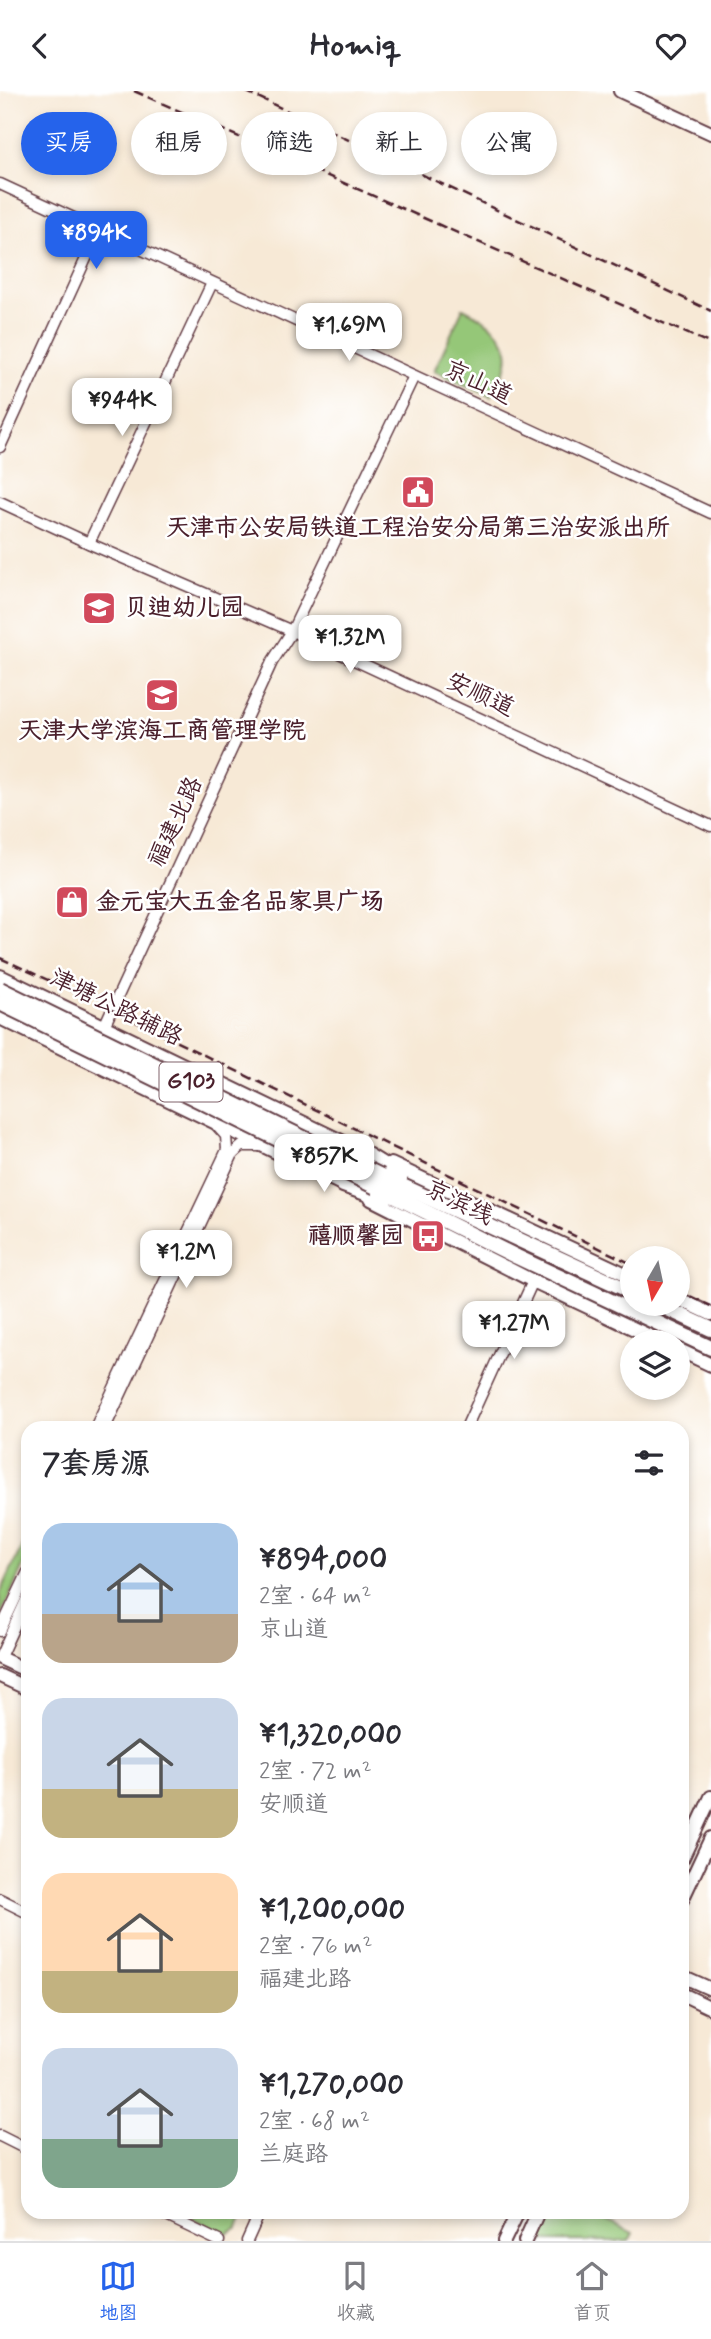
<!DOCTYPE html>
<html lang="zh">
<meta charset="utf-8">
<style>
:root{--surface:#fff;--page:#f7f7f7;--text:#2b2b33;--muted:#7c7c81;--line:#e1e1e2;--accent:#2563eb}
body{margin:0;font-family:Mynerve,"LXGW WenKai TC",sans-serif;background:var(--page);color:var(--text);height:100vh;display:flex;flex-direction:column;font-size:26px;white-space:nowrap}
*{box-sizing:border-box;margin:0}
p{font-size:23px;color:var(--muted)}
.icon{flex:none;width:38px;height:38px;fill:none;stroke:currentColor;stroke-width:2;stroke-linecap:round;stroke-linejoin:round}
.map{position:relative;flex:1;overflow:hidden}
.sheet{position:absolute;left:21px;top:1330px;width:668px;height:798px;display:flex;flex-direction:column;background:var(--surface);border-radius:21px;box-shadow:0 4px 10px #0003}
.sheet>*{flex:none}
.hud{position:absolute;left:21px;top:21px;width:670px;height:63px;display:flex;gap:14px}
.needle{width:46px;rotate:189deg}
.tools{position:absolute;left:620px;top:1155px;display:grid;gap:14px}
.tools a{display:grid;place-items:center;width:70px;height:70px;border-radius:50%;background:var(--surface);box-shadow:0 4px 10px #0003;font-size:35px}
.price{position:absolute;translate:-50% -60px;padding:0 16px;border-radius:14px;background:#fff;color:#222;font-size:23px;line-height:46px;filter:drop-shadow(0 2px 4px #0008)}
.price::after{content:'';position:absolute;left:50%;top:42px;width:21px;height:16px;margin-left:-10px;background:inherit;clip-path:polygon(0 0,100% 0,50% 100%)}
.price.selected{background:var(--accent);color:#fff}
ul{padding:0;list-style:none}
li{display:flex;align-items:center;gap:21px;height:175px;padding:0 21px}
li span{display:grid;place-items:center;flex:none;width:196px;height:140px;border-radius:21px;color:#555}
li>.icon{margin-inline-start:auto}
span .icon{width:84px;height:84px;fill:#fffc;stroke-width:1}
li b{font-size:30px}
h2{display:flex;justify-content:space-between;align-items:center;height:84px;padding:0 21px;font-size:30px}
.tag{padding:0 24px;border-radius:32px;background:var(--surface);box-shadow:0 4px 10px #0003;font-size:24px;line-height:63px}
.tag.selected{background:var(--accent);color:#fff}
header{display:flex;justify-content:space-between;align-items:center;height:91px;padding:0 21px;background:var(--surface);font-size:32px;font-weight:700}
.tabs{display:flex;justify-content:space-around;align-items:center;height:98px;border-top:2px solid var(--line);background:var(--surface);font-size:19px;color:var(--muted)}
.tabs a{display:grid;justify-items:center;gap:4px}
.tabs .selected{color:var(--accent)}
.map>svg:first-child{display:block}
.green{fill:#95c778;stroke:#707352;stroke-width:2}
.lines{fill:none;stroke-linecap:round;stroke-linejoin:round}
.minor-casing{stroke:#643d45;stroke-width:13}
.major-casing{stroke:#643d45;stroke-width:16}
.highway-casing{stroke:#643d45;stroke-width:18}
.minor{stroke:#fff;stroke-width:10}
.major{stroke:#fff;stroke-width:12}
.highway{stroke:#fff;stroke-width:14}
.rail{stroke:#4a1f2b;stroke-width:2.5;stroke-dasharray:10 5;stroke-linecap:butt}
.highway-bridge-casing{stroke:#643d45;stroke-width:18;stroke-linecap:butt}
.highway-bridge{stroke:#fff;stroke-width:14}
.labels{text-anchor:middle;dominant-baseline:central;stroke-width:5;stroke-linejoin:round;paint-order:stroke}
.shield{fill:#fff;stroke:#80626b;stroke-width:2}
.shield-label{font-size:23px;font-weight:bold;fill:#4a1f2b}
.street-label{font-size:24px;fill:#4a1f2b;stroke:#fff}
.poi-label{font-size:24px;font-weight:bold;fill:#4a1f2b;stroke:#fff}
</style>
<header><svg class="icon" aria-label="back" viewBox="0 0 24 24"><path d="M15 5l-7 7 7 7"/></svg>Homiq<svg class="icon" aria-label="heart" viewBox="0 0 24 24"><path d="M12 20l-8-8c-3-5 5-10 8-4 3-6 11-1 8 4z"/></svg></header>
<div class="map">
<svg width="711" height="2150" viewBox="0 0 711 2150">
<rect width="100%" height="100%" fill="#fff"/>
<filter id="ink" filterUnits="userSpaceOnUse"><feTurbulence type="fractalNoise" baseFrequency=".0143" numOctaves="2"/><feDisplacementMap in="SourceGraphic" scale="14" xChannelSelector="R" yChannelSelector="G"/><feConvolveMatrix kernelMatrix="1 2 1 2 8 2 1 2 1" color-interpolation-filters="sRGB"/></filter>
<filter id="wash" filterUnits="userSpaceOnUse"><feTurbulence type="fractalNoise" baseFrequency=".00686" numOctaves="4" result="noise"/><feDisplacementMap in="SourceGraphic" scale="28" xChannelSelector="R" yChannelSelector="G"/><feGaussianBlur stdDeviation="1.57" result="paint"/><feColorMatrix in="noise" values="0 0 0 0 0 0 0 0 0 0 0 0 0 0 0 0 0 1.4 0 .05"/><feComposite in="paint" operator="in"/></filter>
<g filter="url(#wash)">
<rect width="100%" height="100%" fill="#f7e9d6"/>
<g class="green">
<path d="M463,217C484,227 515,247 506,276C502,286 496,296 491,306L434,280Z"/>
<polygon points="26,1446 28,1447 28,1464 0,1526 0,1503"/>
<polygon points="180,2121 245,2121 238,2136 225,2143"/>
<polygon points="553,2121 590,2121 633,2142 629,2150 539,2150"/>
</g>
</g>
<g filter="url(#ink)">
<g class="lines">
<g class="minor-casing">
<g id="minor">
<polyline points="0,93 711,422"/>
<polyline points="0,356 99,139"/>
<polyline points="0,411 95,455 292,540 711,735"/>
<polyline points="89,452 212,192"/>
<polyline points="101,942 272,571 292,540 414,285"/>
<polyline points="95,1337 227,1059 226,1045 217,1035"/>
<polyline points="105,1337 233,1063 242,1055 259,1055"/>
<polyline points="466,1337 533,1190"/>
<polyline points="0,1540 28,1481"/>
<polyline points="0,1566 28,1505"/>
<polyline points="0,1808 28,1822"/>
<polyline points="0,2045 28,2059"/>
<polyline points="158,2121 219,2150"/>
<polyline points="247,2150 260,2121"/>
</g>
</g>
<g class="major-casing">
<g id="major">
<polyline points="620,0 711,42"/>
<polyline points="0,885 362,1060"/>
<polyline points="0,927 352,1098"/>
<polyline points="391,1073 632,1186"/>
<polyline points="371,1108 533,1190 662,1251"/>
<polyline points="677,1207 711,1223"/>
<polyline points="677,1258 711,1274"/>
<polyline points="0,1567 28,1580"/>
<polyline points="0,1585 28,1598"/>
<polyline points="682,1768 711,1706"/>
<polyline points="682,1809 711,1747"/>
<polyline points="682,1885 711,1898"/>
<polyline points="682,1903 711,1917"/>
<polyline points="504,2150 518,2121"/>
<polyline points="525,2150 538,2121"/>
</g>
</g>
<g class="highway-casing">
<g id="highway">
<polyline points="354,1056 401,1085"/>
<polyline points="381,1085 632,1201"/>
<polyline points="343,1094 385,1109"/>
<polyline points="376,1096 517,1166 711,1257"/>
<polyline points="657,1213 711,1238"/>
</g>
</g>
<use href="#minor" class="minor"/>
<use href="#major" class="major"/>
<use href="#highway" class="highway"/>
<g class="rail">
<polyline points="134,0 711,253"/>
<polyline points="245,0 711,220"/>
<polyline points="0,867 85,906 632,1173"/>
<polyline points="677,1199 711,1215"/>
</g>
<g class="highway-bridge-casing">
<g id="highway-bridge">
<polyline points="0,898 381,1085"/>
<polyline points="0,912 376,1096"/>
</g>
</g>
<use href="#highway-bridge" class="highway-bridge"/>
</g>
</g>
<defs>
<g id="civic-square" transform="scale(1.75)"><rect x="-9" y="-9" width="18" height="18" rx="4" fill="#d1495b" stroke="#fff"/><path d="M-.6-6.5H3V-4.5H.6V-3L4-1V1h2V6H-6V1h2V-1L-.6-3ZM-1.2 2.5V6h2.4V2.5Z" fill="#fff"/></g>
<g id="school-square" transform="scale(1.75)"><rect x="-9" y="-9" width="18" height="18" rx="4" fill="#d1495b" stroke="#fff"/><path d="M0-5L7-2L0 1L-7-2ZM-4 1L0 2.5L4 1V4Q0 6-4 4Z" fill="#fff"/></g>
<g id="university-square" transform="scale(1.75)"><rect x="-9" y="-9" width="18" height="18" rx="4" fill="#d1495b" stroke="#fff"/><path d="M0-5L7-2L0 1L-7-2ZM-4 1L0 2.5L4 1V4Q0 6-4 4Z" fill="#fff"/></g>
<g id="shop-square" transform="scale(1.75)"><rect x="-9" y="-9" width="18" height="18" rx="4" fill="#d1495b" stroke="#fff"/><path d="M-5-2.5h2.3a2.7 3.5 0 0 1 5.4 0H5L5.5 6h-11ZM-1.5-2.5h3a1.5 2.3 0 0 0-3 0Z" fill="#fff"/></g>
<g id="bus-square" transform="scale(1.75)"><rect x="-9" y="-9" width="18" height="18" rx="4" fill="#d1495b" stroke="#fff"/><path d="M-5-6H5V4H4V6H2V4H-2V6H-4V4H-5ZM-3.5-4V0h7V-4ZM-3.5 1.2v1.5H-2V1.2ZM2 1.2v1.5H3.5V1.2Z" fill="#fff"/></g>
</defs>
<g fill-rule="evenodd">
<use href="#civic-square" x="418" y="401"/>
<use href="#school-square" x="99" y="517"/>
<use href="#university-square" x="162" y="604"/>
<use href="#shop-square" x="72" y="811"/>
<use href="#bus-square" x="428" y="1145"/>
</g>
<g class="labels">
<rect class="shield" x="159.5" y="971.5" width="63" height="39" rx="5"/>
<g class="shield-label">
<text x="191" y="991">G103</text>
</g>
<g class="street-label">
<text transform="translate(478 292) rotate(25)">京山道</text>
<text transform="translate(480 604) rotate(25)">安顺道</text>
<text transform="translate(176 731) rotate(-65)">福建北路</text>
<text transform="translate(116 917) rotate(26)">津塘公路辅路</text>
<text transform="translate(459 1112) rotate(26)">京滨线</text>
</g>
<g class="poi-label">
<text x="418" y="437">天津市公安局铁道工程治安分局第三治安派出所</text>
<text x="124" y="517" text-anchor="start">贝迪幼儿园</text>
<text x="162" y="640">天津大学滨海工商管理学院</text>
<text x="96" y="811" text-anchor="start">金元宝大五金名品家具广场</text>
<text x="404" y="1145" text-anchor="end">禧顺馨园</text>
</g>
</g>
</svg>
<div class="tools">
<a><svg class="needle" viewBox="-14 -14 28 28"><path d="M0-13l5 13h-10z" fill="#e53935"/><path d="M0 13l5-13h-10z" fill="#7c7c81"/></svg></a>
<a><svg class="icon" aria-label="layers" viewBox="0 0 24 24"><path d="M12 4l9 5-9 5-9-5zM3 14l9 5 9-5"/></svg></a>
</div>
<b class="price selected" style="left:96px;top:180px">¥894K</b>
<b class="price" style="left:349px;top:272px">¥1.69M</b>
<b class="price" style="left:122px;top:347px">¥944K</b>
<b class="price" style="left:350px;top:584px">¥1.32M</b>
<b class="price" style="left:324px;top:1103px">¥857K</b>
<b class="price" style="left:186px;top:1199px">¥1.2M</b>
<b class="price" style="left:514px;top:1270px">¥1.27M</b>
<div class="hud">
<a class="tag selected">买房</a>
<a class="tag">租房</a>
<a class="tag">筛选</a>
<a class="tag">新上</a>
<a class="tag">公寓</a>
</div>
<section class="sheet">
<h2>7套房源<svg class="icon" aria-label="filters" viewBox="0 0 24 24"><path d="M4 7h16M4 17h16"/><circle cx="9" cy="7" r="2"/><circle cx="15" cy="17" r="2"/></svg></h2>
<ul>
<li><span style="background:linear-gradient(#a9c7e8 65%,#b9a48a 0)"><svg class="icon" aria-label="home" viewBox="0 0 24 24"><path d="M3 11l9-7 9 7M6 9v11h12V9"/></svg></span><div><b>¥894,000</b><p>2室 · 64 m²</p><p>京山道</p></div></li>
<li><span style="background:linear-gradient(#c9d6e8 65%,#c2b280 0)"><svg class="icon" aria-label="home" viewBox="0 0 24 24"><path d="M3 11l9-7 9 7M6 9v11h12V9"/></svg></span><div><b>¥1,320,000</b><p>2室 · 72 m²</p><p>安顺道</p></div></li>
<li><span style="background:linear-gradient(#ffd9b3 70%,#c2b280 0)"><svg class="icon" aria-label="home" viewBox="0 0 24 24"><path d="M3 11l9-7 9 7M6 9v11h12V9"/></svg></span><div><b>¥1,200,000</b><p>2室 · 76 m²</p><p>福建北路</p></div></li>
<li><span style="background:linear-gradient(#c9d6e8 65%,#7fa58c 0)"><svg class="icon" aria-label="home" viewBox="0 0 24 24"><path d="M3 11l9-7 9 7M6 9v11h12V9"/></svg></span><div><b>¥1,270,000</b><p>2室 · 68 m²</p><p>兰庭路</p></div></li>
</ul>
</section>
</div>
<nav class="tabs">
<a class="selected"><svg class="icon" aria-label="map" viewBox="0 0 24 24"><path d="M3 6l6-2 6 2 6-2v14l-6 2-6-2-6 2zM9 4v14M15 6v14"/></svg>地图</a>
<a><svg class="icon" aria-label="saved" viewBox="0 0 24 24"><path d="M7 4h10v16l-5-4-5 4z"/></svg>收藏</a>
<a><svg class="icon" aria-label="home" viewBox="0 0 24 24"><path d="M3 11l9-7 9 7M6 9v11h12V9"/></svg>首页</a>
</nav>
